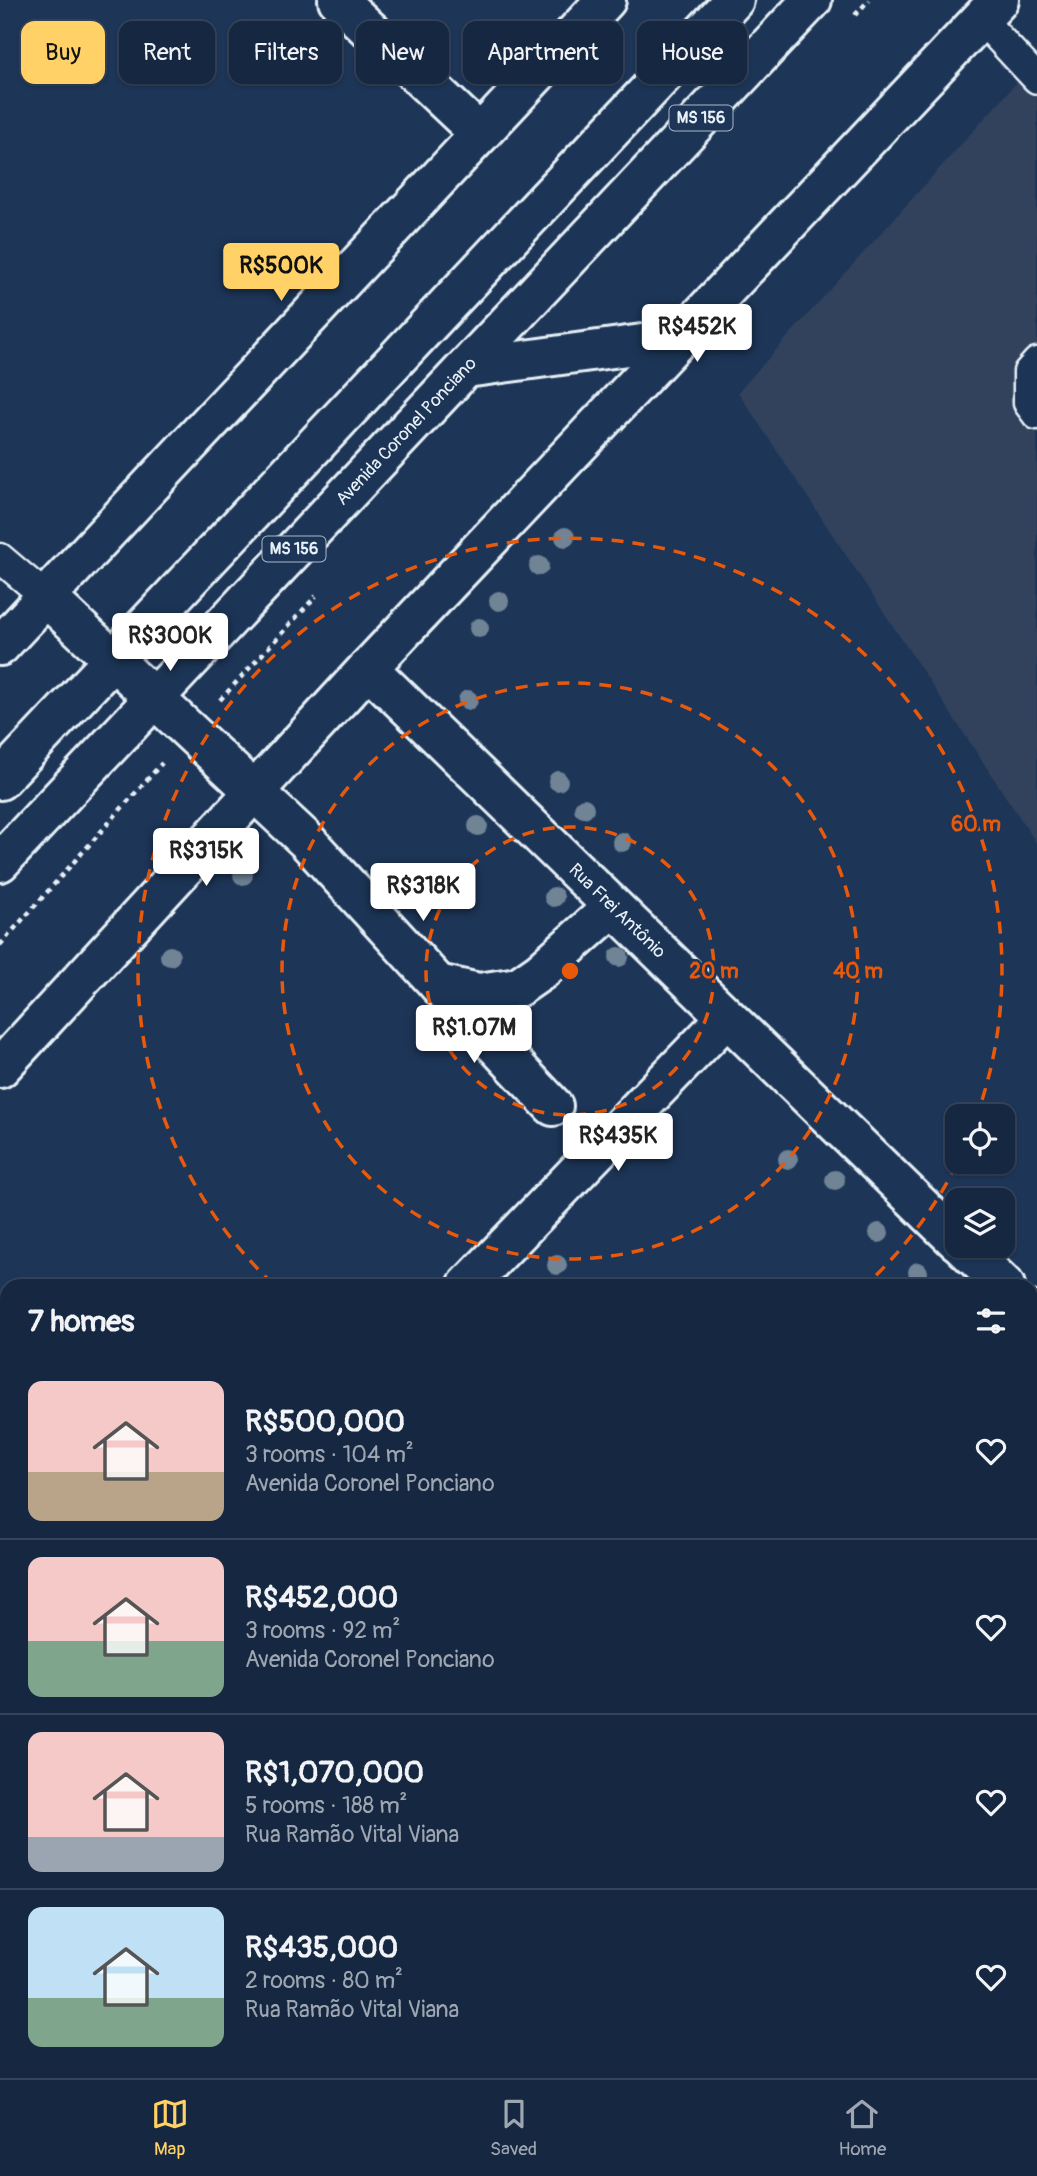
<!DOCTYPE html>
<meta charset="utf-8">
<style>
:root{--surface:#162841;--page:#1f3048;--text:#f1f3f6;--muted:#9ea6b1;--line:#35445a;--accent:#ffd166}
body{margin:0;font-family:Pangolin,sans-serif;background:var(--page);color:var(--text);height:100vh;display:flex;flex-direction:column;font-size:26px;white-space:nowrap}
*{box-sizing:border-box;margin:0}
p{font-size:23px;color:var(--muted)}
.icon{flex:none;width:38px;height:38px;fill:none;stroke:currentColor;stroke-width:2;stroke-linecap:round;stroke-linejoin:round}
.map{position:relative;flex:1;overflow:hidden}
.panel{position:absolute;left:0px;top:1279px;width:1038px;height:800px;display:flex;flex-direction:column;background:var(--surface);border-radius:21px 21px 0 0;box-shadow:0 2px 5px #0004,0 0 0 2px var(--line)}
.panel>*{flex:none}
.banner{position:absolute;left:21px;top:21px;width:996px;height:63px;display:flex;gap:14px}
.tools{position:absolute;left:945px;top:1104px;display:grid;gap:14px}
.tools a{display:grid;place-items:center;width:70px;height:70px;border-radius:14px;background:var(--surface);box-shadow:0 2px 5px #0004,0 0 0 2px var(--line);font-size:35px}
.price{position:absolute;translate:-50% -60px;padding:0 16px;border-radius:7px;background:#fff;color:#222;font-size:23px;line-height:46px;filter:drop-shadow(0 2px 4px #0008)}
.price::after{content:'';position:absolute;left:50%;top:42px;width:21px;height:16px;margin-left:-10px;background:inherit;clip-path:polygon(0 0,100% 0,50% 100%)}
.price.on{background:var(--accent);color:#111}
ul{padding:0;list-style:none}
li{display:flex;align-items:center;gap:21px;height:175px;padding:0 28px}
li+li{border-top:2px solid var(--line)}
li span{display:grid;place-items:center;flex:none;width:196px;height:140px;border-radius:14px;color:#555}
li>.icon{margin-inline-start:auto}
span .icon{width:84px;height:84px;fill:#fffc;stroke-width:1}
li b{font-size:30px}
h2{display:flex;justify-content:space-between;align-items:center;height:84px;padding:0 28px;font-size:30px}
.chip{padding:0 24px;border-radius:14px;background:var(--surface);box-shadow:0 2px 5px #0004,0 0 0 2px var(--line);font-size:24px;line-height:63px}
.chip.on{background:var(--accent);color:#111}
.menu{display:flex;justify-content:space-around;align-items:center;height:98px;border-top:2px solid var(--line);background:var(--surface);font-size:19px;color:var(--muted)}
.menu a{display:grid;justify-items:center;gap:4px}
.menu .on{color:var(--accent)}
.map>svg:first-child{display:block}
.built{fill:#30425c}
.green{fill:#507273;stroke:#9cb2b6;stroke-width:2}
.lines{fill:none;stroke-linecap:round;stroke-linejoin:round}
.service-casing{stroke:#e8f1f8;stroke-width:33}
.minor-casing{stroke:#e8f1f8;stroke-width:44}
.tertiary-casing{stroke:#e8f1f8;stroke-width:44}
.secondary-casing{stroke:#e8f1f8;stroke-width:44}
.primary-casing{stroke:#e8f1f8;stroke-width:44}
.path{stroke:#e8f1f8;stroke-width:4.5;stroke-dasharray:5 5;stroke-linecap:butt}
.service{stroke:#1d3557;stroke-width:28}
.minor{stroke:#1d3557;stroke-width:38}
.tertiary{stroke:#1d3557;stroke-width:38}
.secondary{stroke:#1d3557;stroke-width:38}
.primary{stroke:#1d3557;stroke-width:38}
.tree{fill:#708496}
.ring{fill:none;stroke:#e8590c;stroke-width:3.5;stroke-dasharray:12 9}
.labels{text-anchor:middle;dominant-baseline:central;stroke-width:5;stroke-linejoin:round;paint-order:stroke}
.shield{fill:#1d3557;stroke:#abb9c8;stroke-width:2}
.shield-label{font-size:16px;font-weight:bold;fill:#e8f1f8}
.street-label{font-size:18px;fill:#e8f1f8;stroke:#1d3557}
.centre{fill:#e8590c;stroke:#1d3557;stroke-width:3.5}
.ring-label{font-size:21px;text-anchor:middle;font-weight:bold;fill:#e8590c;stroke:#1d3557;stroke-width:5;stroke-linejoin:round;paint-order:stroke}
</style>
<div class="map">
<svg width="1037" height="2078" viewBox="0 0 1037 2078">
<rect width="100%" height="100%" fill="#1d3557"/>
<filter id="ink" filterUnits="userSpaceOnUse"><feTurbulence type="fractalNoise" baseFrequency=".0143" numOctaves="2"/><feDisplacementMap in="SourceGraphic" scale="14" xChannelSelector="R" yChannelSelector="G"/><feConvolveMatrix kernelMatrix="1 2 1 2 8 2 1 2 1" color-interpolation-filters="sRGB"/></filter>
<g filter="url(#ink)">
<polygon class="built" points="1037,60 1037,844 738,392"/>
<polygon class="green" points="0,1976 7,1983 7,2072 100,2072 106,2078 0,2078"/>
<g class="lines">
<g class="service-casing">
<g id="service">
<polyline points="981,19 1037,79"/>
<polyline points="1037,362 1028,372 1028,403 1037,415"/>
<polyline points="0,558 46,597"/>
</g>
</g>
<g class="minor-casing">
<g id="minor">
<polyline points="338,0 480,134"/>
<polyline points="46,597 306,840 438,984 479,993 518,987 541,971 613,907"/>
<polyline points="438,984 553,1106"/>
<polyline points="467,1286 726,1018"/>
<polyline points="0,1768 7,1761"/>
<polyline points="1031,1912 1037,1905"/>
<polyline points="0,1921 7,1927"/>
<polyline points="156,2072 162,2078"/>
<polyline points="283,2078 288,2072"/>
<polyline points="873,2078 879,2072"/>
</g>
</g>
<g class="tertiary-casing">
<g id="tertiary">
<path id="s1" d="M368,668L957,1241"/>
<polyline points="963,1246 1005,1286"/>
<polyline points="1031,1311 1037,1317"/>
</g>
</g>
<g class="secondary-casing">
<g id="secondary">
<polyline points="0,646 606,0"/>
<polyline points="0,1068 368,668 999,0"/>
</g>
</g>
<g class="primary-casing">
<g id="primary">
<polyline points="466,368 679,339"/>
<polyline points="0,780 734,0"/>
<path id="s2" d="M0,862L812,0"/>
</g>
</g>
<g class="path">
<polyline points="855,15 869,0"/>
<polyline points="220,700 316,596"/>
<polyline points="0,945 162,763"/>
</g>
<use href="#service" class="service"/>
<use href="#minor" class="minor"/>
<use href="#tertiary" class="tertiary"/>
<use href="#secondary" class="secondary"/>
<use href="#primary" class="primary"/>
</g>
<g class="tree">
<circle cx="328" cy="28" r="10"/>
<circle cx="376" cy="71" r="10"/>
<circle cx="565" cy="537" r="10"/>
<circle cx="539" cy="566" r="10"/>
<circle cx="499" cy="601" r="10"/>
<circle cx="479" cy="628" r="10"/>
<circle cx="468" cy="700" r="10"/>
<circle cx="558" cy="781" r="10"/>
<circle cx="584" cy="808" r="10"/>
<circle cx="478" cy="826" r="10"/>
<circle cx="622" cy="842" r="10"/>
<circle cx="243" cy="875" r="10"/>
<circle cx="554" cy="897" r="10"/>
<circle cx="170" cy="956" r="10"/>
<circle cx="619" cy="957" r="10"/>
<circle cx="788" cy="1159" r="10"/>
<circle cx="835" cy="1180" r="10"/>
<circle cx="879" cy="1233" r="10"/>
<circle cx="557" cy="1265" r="10"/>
<circle cx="918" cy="1272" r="10"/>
</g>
</g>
<g class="ring">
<circle cx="570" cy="971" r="144"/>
<circle cx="570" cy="971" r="288"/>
<path d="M957 1164A432 432 0 0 1 867 1284M273 1284A432 432 0 1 1 977 1115"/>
</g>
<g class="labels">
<g class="shield">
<rect x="669.5" y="105.5" width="63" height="25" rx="5"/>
<rect x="262.5" y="536.5" width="63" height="25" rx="5"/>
</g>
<g class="shield-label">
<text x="701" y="118">MS 156</text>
<text x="294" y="549">MS 156</text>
</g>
<g class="street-label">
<text stroke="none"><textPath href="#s2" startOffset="592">Avenida Coronel Ponciano</textPath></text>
<text stroke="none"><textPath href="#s1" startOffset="348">Rua Frei Antônio</textPath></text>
</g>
</g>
<circle cx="570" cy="971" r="10" class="centre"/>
<g class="ring-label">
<text x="976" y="831">60 m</text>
<text x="714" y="978">20 m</text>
<text x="858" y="978">40 m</text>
</g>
</svg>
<div class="tools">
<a><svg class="icon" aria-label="locate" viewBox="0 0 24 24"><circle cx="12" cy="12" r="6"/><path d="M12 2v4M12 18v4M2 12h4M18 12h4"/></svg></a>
<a><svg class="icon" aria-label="layers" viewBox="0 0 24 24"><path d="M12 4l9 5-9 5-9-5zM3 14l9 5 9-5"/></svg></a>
</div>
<b class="price on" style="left:281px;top:303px">R$500K</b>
<b class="price" style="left:697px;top:364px">R$452K</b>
<b class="price" style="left:170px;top:673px">R$300K</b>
<b class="price" style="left:206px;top:888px">R$315K</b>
<b class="price" style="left:423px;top:923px">R$318K</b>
<b class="price" style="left:474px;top:1065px">R$1.07M</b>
<b class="price" style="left:618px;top:1173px">R$435K</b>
<div class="banner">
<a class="chip on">Buy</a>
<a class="chip">Rent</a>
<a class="chip">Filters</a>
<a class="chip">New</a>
<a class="chip">Apartment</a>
<a class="chip">House</a>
</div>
<section class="panel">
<h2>7 homes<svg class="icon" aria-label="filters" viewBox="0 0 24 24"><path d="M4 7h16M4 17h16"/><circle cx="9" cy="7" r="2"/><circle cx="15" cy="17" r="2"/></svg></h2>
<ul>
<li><span style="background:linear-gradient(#f6c9c9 65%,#b9a48a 0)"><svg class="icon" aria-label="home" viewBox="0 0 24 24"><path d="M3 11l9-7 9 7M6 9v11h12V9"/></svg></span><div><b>R$500,000</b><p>3 rooms · 104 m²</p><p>Avenida Coronel Ponciano</p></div><svg class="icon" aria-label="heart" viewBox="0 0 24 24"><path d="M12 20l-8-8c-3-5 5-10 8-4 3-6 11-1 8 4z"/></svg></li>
<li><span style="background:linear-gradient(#f6c9c9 60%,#7fa58c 0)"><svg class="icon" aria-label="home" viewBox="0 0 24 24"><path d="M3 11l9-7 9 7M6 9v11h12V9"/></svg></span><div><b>R$452,000</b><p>3 rooms · 92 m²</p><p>Avenida Coronel Ponciano</p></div><svg class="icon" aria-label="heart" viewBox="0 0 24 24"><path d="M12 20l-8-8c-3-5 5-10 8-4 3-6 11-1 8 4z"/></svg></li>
<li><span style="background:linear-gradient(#f6c9c9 75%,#9aa5b1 0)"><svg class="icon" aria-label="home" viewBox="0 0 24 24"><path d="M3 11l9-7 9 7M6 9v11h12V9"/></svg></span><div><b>R$1,070,000</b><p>5 rooms · 188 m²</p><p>Rua Ramão Vital Viana</p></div><svg class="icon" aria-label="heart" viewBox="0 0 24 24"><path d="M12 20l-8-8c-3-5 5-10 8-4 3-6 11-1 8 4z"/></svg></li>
<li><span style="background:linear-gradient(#bfe0f5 65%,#7fa58c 0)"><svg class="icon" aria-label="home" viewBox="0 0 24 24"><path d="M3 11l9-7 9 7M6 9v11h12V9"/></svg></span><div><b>R$435,000</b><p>2 rooms · 80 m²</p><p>Rua Ramão Vital Viana</p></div><svg class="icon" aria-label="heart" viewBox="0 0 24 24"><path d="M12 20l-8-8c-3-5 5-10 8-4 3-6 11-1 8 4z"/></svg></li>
</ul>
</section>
</div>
<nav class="menu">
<a class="on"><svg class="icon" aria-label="map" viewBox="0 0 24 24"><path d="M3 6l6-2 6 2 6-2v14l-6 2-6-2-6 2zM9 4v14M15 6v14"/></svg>Map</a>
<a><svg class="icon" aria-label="saved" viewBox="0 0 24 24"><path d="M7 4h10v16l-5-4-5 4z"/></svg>Saved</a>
<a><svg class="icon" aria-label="home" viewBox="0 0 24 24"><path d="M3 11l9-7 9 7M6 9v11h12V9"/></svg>Home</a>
</nav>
